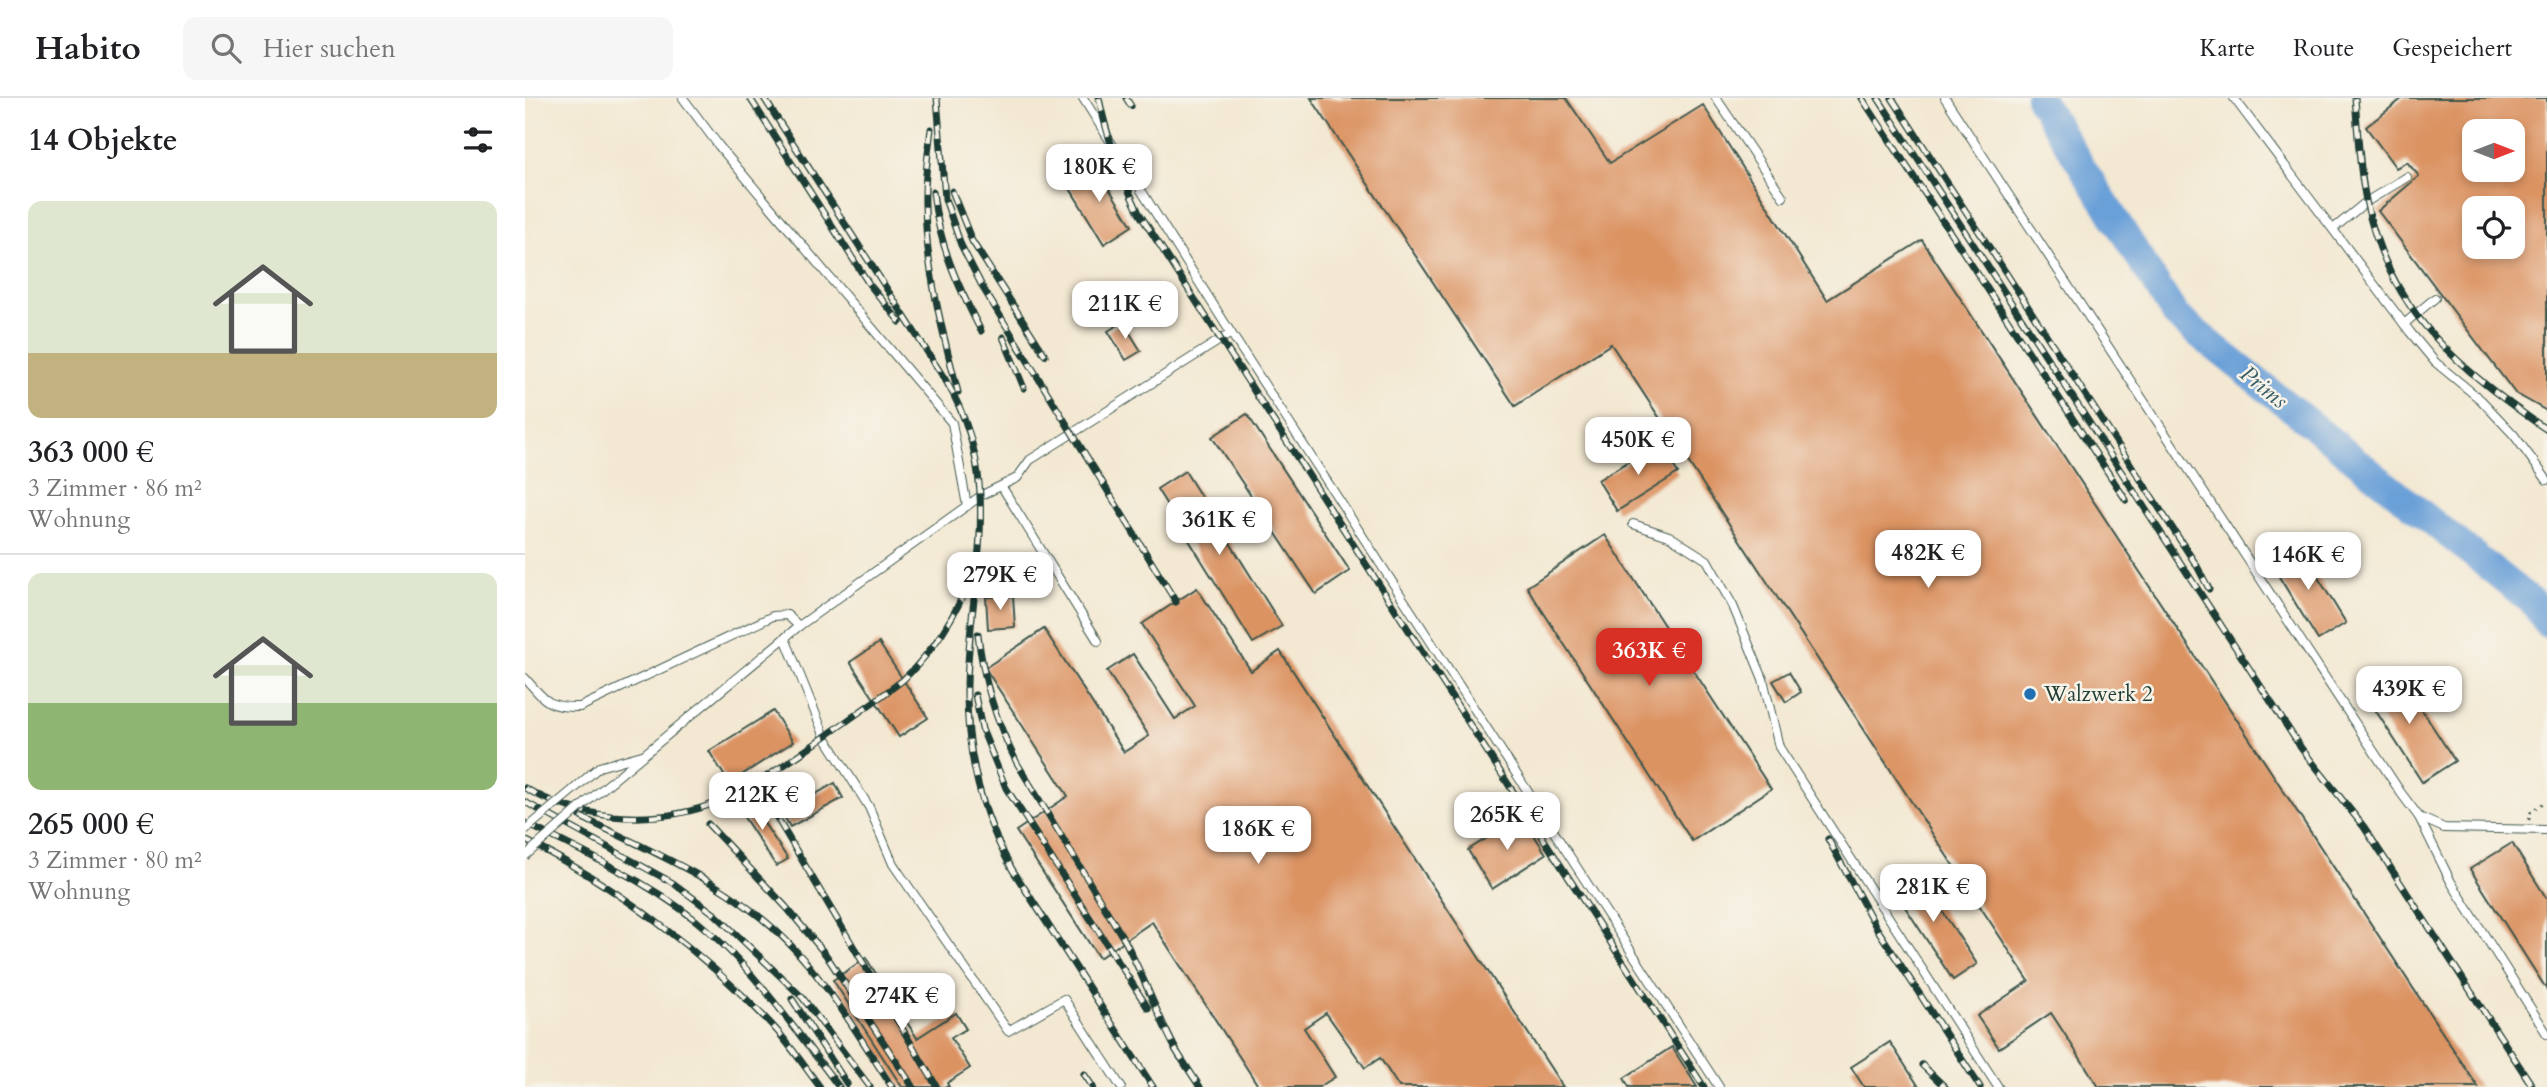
<!DOCTYPE html>
<html lang="de">
<meta charset="utf-8">
<style>
:root{--surface:#fff;--page:#f6f6f6;--text:#202124;--muted:#757577;--line:#e0e0e0;--accent:#d93025}
body{margin:0;font-family:Cardo,serif;background:var(--page);color:var(--text);height:100vh;display:flex;flex-direction:column;font-size:26px;white-space:nowrap}
*{box-sizing:border-box;margin:0}
p{font-size:23px;color:var(--muted)}
.icon{flex:none;width:38px;height:38px;fill:none;stroke:currentColor;stroke-width:2;stroke-linecap:round;stroke-linejoin:round}
.map{position:relative;flex:1;overflow:hidden}
.details{display:flex;flex-direction:column;background:var(--surface);width:525px}
.details>*{flex:none}
.needle{width:46px;rotate:90deg}
.fabs{position:absolute;left:1937px;top:21px;display:grid;gap:14px}
.fabs a{display:grid;place-items:center;width:63px;height:63px;border-radius:14px;background:var(--surface);box-shadow:0 4px 10px #0003;font-size:35px}
.price{position:absolute;translate:-50% -60px;padding:0 16px;border-radius:14px;background:#fff;color:#222;font-size:23px;line-height:46px;filter:drop-shadow(0 2px 4px #0008)}
.price::after{content:'';position:absolute;left:50%;top:42px;width:21px;height:16px;margin-left:-10px;background:inherit;clip-path:polygon(0 0,100% 0,50% 100%)}
.price.selected{background:var(--accent);color:#fff}
ul{padding:0;list-style:none}
li{display:grid;align-content:center;gap:14px;height:371px;padding:0 28px}
li+li{border-top:2px solid var(--line)}
li span{display:grid;place-items:center;height:217px;border-radius:14px;color:#555}
li>.icon{margin-inline-start:auto}
span .icon{width:126px;height:126px;fill:#fffc;stroke-width:1}
li b{font-size:30px}
h2{display:flex;justify-content:space-between;align-items:center;height:84px;padding:0 28px;font-size:30px}
header{display:flex;align-items:center;gap:42px;box-sizing:border-box;height:98px;padding:0 35px;background:var(--surface);border-bottom:2px solid var(--line)}
header strong{font-size:33px}
nav{display:flex;gap:38px;margin-inline-start:auto;font-size:24px}
.search{width:490px;height:63px;background:var(--page);display:flex;align-items:center;gap:18px;box-sizing:border-box;padding:0 24px;border-radius:14px;color:var(--muted);font-size:26px}
main{display:flex;flex:1;min-height:0}
.map>svg:first-child{display:block}
.lines{fill:none;stroke-linecap:round;stroke-linejoin:round}
.river{stroke:#6ba0d8;stroke-width:28}
.building{fill:#db9362;fill-rule:evenodd}
.service-casing{stroke:#3f574c;stroke-width:10}
.path{stroke:#3f574c;stroke-width:2.5;stroke-dasharray:2 5;stroke-linecap:butt}
.service{stroke:#fff;stroke-width:8}
.rail-casing{stroke:#1f3d34;stroke-width:7}
.rail{stroke:#f7f3e8;stroke-width:4.5;stroke-dasharray:13;stroke-linecap:butt}
.service-bridge-casing{stroke:#3f574c;stroke-width:10;stroke-linecap:butt}
.service-bridge{stroke:#fff;stroke-width:8}
.poi-dot{fill:#1f6fb2;stroke:#f7f3e8;stroke-width:2.5}
.labels{text-anchor:middle;dominant-baseline:central;stroke-width:5;stroke-linejoin:round;paint-order:stroke}
.poi-label{font-size:21px;fill:#1f3d34;stroke:#f7f3e8;text-anchor:start}
.water-label{font-size:23px;font-style:italic;fill:#365b65;stroke:#f7f3e8}
</style>
<header>
<strong>Habito</strong>
<div class="search"><svg class="icon" aria-label="search" viewBox="0 0 24 24"><circle cx="10" cy="10" r="6"/><path d="M15 15l6 6"/></svg>Hier suchen</div>
<nav><a>Karte</a><a>Route</a><a>Gespeichert</a></nav>
</header>
<main>
<section class="details">
<h2>14 Objekte<svg class="icon" aria-label="filters" viewBox="0 0 24 24"><path d="M4 7h16M4 17h16"/><circle cx="9" cy="7" r="2"/><circle cx="15" cy="17" r="2"/></svg></h2>
<ul>
<li><span style="background:linear-gradient(#dfe7d0 70%,#c2b280 0)"><svg class="icon" aria-label="home" viewBox="0 0 24 24"><path d="M3 11l9-7 9 7M6 9v11h12V9"/></svg></span><div><b>363 000 €</b><p>3 Zimmer · 86 m²</p><p>Wohnung</p></div></li>
<li><span style="background:linear-gradient(#dfe7d0 60%,#8fb573 0)"><svg class="icon" aria-label="home" viewBox="0 0 24 24"><path d="M3 11l9-7 9 7M6 9v11h12V9"/></svg></span><div><b>265 000 €</b><p>3 Zimmer · 80 m²</p><p>Wohnung</p></div></li>
</ul>
</section>
<div class="map">
<svg width="2022" height="989" viewBox="0 0 2022 989">
<rect width="100%" height="100%" fill="#f7f3e8"/>
<filter id="ink" filterUnits="userSpaceOnUse"><feTurbulence type="fractalNoise" baseFrequency=".0143" numOctaves="2"/><feDisplacementMap in="SourceGraphic" scale="14" xChannelSelector="R" yChannelSelector="G"/><feConvolveMatrix kernelMatrix="1 2 1 2 8 2 1 2 1" color-interpolation-filters="sRGB"/></filter>
<filter id="wash" filterUnits="userSpaceOnUse"><feTurbulence type="fractalNoise" baseFrequency=".00686" numOctaves="4" result="noise"/><feDisplacementMap in="SourceGraphic" scale="28" xChannelSelector="R" yChannelSelector="G"/><feGaussianBlur stdDeviation="1.57" result="paint"/><feColorMatrix in="noise" values="0 0 0 0 0 0 0 0 0 0 0 0 0 0 0 0 0 1.4 0 .05"/><feComposite in="paint" operator="in"/></filter>
<g filter="url(#wash)">
<rect width="100%" height="100%" fill="#f3e8d2"/>
<g class="lines">
<polyline class="river" points="1514,0 1651,218 2011,507 2022,526"/>
</g>
<g id="blocks">
<g class="building">
<polygon points="786,0 1041,0 1085,65 1178,7 1302,202 1397,142 1953,989 1574,989 1526,915 1474,950 1452,918 1504,883 1086,246 990,308"/>
<path d="M1878,0H2022V313L1990,295L1853,113L1894,78L1882,64L1871,70L1841,29ZM1950,33H1988V72H1950ZM1950,110H1988V149H1950Z"/>
<polygon points="569,66 607,128 579,146 541,84"/>
<polygon points="598,224 616,253 601,262 583,233"/>
<polygon points="722,316 825,473 791,496 687,339"/>
<polygon points="1134,345 1153,375 1092,413 1073,382"/>
<polygon points="660,373 757,528 728,545 632,391"/>
<polygon points="1080,437 1246,691 1167,743 1002,489"/>
<polygon points="1773,447 1821,525 1793,542 1745,464"/>
<polygon points="672,490 726,573 755,553 1038,989 874,989 855,960 840,970 801,915 779,930 810,979 794,989 734,989 627,824 574,860 491,733 543,698 460,570 519,531 599,654 624,638 582,573 608,556 650,621 670,608 617,526"/>
<polygon points="488,498 490,529 463,531 461,499"/>
<polygon points="354,545 403,620 374,639 325,564"/>
<polygon points="1871,572 1930,663 1897,684 1838,593"/>
<polygon points="1264,574 1276,594 1261,604 1248,583"/>
<polygon points="248,613 268,644 204,685 184,653"/>
<polygon points="310,685 318,700 265,729 253,707 274,695 279,703"/>
<polygon points="222,700 263,761 251,768 211,707"/>
<polygon points="997,718 1021,756 967,791 943,752"/>
<polygon points="1987,745 2022,801 2022,892 1945,771"/>
<polygon points="1389,770 1452,866 1428,882 1365,786"/>
<polygon points="341,860 392,940 431,915 441,931 426,940 445,970 422,985 424,989 377,989 308,882"/>
<polygon points="1365,944 1394,989 1339,989 1326,969"/>
<polygon points="1147,949 1172,989 1104,989 1099,980"/>
</g>
</g>
</g>
<g filter="url(#ink)">
<use href="#blocks" fill-opacity="0" stroke="#3f574c" stroke-width="2"/>
<g class="lines">
<g class="service-casing">
<g id="service">
<polyline points="158,0 194,48 427,325 442,408"/>
<polyline points="558,0 706,235"/>
<polyline points="1191,0 1258,99"/>
<polyline points="1420,0 1876,695 1894,719 1919,730 2022,732"/>
<polyline points="1709,0 1885,234 1910,264 1956,302 1989,337 2022,382"/>
<polyline points="1808,131 1841,104 1882,79"/>
<polyline points="1879,226 1910,200"/>
<polyline points="477,389 573,543"/>
<polyline points="1108,426 1144,438 1182,462 1208,508 1238,581 1254,649 1473,989"/>
<polyline points="260,540 300,639 344,709 368,766 483,933 539,901 596,989"/>
<path d="M0,580C20,603 24,610 55,609L248,518L262,517L274,528"/>
<polyline points="49,691 74,669 117,657"/>
<polyline points="63,703 274,528 457,397 492,380 505,362 706,235 1194,989"/>
<polyline points="1894,719 1926,784 2022,936"/>
</g>
</g>
<polyline class="path" points="2004,722 2006,713 2022,703"/>
<use href="#service" class="service"/>
<g class="rail-casing">
<g id="rail">
<polyline points="225,0 344,186 375,224"/>
<path d="M239,0L421,283C482,387 444,478 442,588C441,654 455,714 487,771L628,989"/>
<polyline points="412,0 420,101 436,147 458,190 651,504"/>
<path d="M574,0C582,41 596,77 614,115L1179,989"/>
<polyline points="601,0 606,8"/>
<polyline points="1337,0 1601,402"/>
<polyline points="1353,0 1776,650 1839,729 2008,989"/>
<polyline points="1367,0 1672,468 1684,491"/>
<path d="M1830,0C1833,35 1834,72 1842,107C1866,216 1935,271 2022,332"/>
<path d="M406,31C403,56 399,82 400,107C401,170 417,233 433,294"/>
<polyline points="427,93 447,143 520,257"/>
<path d="M408,94C414,147 432,186 456,233"/>
<polyline points="478,239 499,290"/>
<path d="M453,536C458,582 471,624 492,665L600,843C620,881 634,922 655,959"/>
<polyline points="450,597 457,631 481,690 623,910"/>
<path d="M0,690C27,706 55,714 86,718C173,726 219,695 287,648C317,626 348,605 378,582C409,552 431,518 446,478"/>
<polyline points="240,700 412,989"/>
<polyline points="0,704 148,785 191,817 277,899 345,989"/>
<path d="M56,719C132,756 214,789 272,854C309,895 337,943 367,989"/>
<path d="M0,725C65,758 133,787 188,837C236,881 274,937 314,989"/>
<polyline points="183,726 261,809 301,857 388,989"/>
<polyline points="1303,741 1351,829 1455,989"/>
<path d="M0,742C90,787 177,853 246,926C264,945 279,968 295,989"/>
<polyline points="267,901 322,986"/>
<polyline points="650,951 675,989"/>
<polyline points="1397,967 1420,989"/>
<polyline points="559,976 568,989"/>
</g>
</g>
<use href="#rail" class="rail"/>
<g class="service-bridge-casing">
<g id="service-bridge">
<polyline points="0,732 49,691"/>
<polyline points="0,758 63,703"/>
</g>
</g>
<use href="#service-bridge" class="service-bridge"/>
</g>
</g>
<circle class="poi-dot" cx="1505" cy="596" r="7"/>
<g class="labels">
<g class="poi-label">
<text x="1519" y="596">Walzwerk 2</text>
</g>
<g class="water-label">
<text transform="translate(1739 289) rotate(39)">Prims</text>
</g>
</g>
</svg>
<div class="fabs">
<a><svg class="needle" viewBox="-14 -14 28 28"><path d="M0-13l5 13h-10z" fill="#e53935"/><path d="M0 13l5-13h-10z" fill="#757577"/></svg></a>
<a><svg class="icon" aria-label="locate" viewBox="0 0 24 24"><circle cx="12" cy="12" r="6"/><path d="M12 2v4M12 18v4M2 12h4M18 12h4"/></svg></a>
</div>
<b class="price" style="left:574px;top:106px">180K €</b>
<b class="price" style="left:600px;top:243px">211K €</b>
<b class="price" style="left:1113px;top:379px">450K €</b>
<b class="price" style="left:694px;top:459px">361K €</b>
<b class="price" style="left:1403px;top:492px">482K €</b>
<b class="price" style="left:1783px;top:494px">146K €</b>
<b class="price" style="left:475px;top:514px">279K €</b>
<b class="price selected" style="left:1124px;top:590px">363K €</b>
<b class="price" style="left:1884px;top:628px">439K €</b>
<b class="price" style="left:237px;top:734px">212K €</b>
<b class="price" style="left:982px;top:754px">265K €</b>
<b class="price" style="left:733px;top:768px">186K €</b>
<b class="price" style="left:1408px;top:826px">281K €</b>
<b class="price" style="left:377px;top:935px">274K €</b>
</div>
</main>
